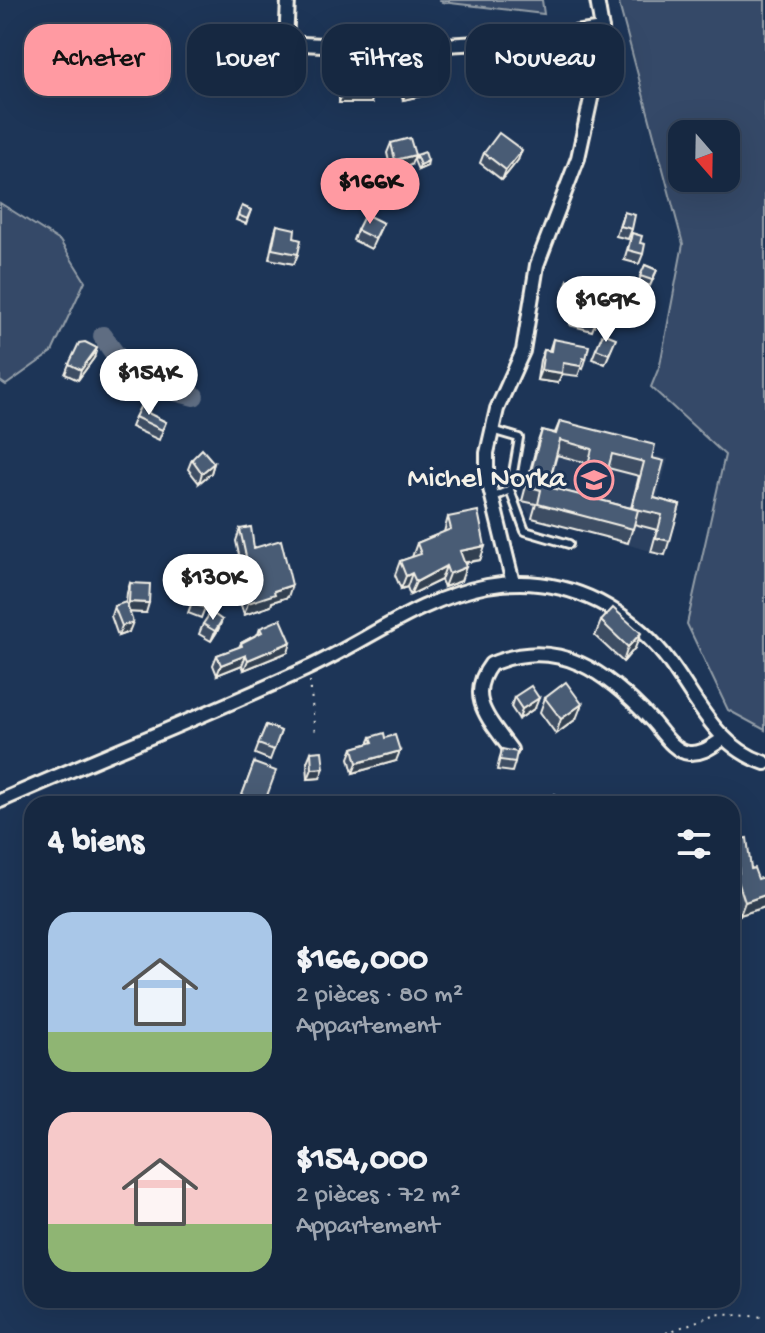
<!DOCTYPE html>
<html lang="fr">
<meta charset="utf-8">
<style>
:root{--surface:#162841;--page:#23344c;--text:#f1f3f6;--muted:#9ea6b1;--line:#35445a;--accent:#ff9aa2}
body{margin:0;font-family:"Gochi Hand",sans-serif;background:var(--page);color:var(--text);height:100vh;display:flex;flex-direction:column;font-size:30px;white-space:nowrap}
*{box-sizing:border-box;margin:0}
p{font-size:26px;color:var(--muted)}
.icon{flex:none;width:44px;height:44px;fill:none;stroke:currentColor;stroke-width:2;stroke-linecap:round;stroke-linejoin:round}
.map{position:relative;flex:1;overflow:hidden}
.panel{position:absolute;left:24px;top:796px;width:716px;height:512px;display:flex;flex-direction:column;background:var(--surface);border-radius:24px;box-shadow:0 8px 32px #0002,0 0 0 2px var(--line)}
.panel>*{flex:none}
.banner{position:absolute;left:24px;top:24px;width:718px;height:72px;display:flex;gap:16px}
.needle{width:52px;rotate:160deg}
.fabs{position:absolute;left:668px;top:120px;display:grid;gap:16px}
.fabs a{display:grid;place-items:center;width:72px;height:72px;border-radius:16px;background:var(--surface);box-shadow:0 8px 32px #0002,0 0 0 2px var(--line);font-size:40px}
.price{position:absolute;translate:-50% -68px;padding:0 18px;border-radius:28px;background:#fff;color:#222;font-size:26px;line-height:52px;filter:drop-shadow(0 2px 4px #0008)}
.price::after{content:'';position:absolute;left:50%;top:48px;width:24px;height:18px;margin-left:-12px;background:inherit;clip-path:polygon(0 0,100% 0,50% 100%)}
.price.selected{background:var(--accent);color:#111}
ul{padding:0;list-style:none}
li{display:flex;align-items:center;gap:24px;height:200px;padding:0 24px}
li span{display:grid;place-items:center;flex:none;width:224px;height:160px;border-radius:24px;color:#555}
li>.icon{margin-inline-start:auto}
span .icon{width:96px;height:96px;fill:#fffc;stroke-width:1}
li b{font-size:34px}
h2{display:flex;justify-content:space-between;align-items:center;height:96px;padding:0 24px;font-size:34px}
.pill{padding:0 28px;border-radius:24px;background:var(--surface);box-shadow:0 8px 32px #0002,0 0 0 2px var(--line);font-size:28px;line-height:72px}
.pill.selected{background:var(--accent);color:#111}
.map>svg:first-child{display:block}
.built{fill:#2a4060}
.green{fill:#354a67;stroke:#949ea8;stroke-width:2;fill-rule:evenodd}
.lines{fill:none;stroke-linecap:round;stroke-linejoin:round}
.river{stroke:#5e6d82;stroke-width:20}
.lane-casing{stroke:#f4f1e8;stroke-width:12}
.street-casing{stroke:#f4f1e8;stroke-width:18}
.path{stroke:#f4f1e8;stroke-width:2;stroke-dasharray:2 6;stroke-linecap:butt}
.lane{stroke:#1d3557;stroke-width:6}
.street{stroke:#1d3557;stroke-width:12}
.wall{fill:#3e4e64;stroke:#f4f1e8;stroke-width:2;fill-rule:evenodd}
.shaded-wall{fill:#324051;stroke:#f4f1e8;stroke-width:2}
.building{fill:#485b74;stroke:#f4f1e8;stroke-width:2;fill-rule:evenodd}
.labels{text-anchor:middle;dominant-baseline:central;stroke-width:6;stroke-linejoin:round;paint-order:stroke}
.poi-label{font-size:30px;fill:#f4f1e8;stroke:#1d3557;text-anchor:end}
</style>
<div class="map">
<svg width="765" height="1333" viewBox="0 0 765 1333">
<rect width="100%" height="100%" fill="#1d3557"/>
<filter id="ink" filterUnits="userSpaceOnUse"><feTurbulence type="fractalNoise" baseFrequency=".0125" numOctaves="2"/><feDisplacementMap in="SourceGraphic" scale="16" xChannelSelector="R" yChannelSelector="G"/><feConvolveMatrix kernelMatrix="1 2 1 2 8 2 1 2 1" color-interpolation-filters="sRGB"/></filter>
<g filter="url(#ink)">
<polygon class="built" points="556,431 668,459 657,500 678,506 665,555 532,518 520,501 537,441 554,435"/>
<g class="green">
<polygon points="440,0 542,0 544,14 442,2"/>
<path d="M618,0H765V730L728,710L687,624L725,455L651,387L660,365L683,244ZM726,134V178H682V134Z"/>
<polygon points="0,203 60,241 85,281 52,352 6,385 0,381"/>
</g>
<g class="lines">
<path class="river" d="M103,336C127,377 149,385 194,396"/>
<g class="lane-casing">
<g id="lane">
<polyline points="492,430 519,438 510,490 492,498"/>
<polyline points="510,490 525,531 569,544"/>
</g>
</g>
<g class="street-casing">
<g id="street">
<path d="M288,0L286,43C396,50 493,46 602,29"/>
<polyline points="513,583 487,476 487,453 497,409 523,351 537,265 578,158 601,53 602,29 597,0"/>
<path d="M511,750C490,720 465,698 491,664C559,636 607,672 653,722C662,732 674,752 689,753C703,754 713,745 723,739"/>
<path d="M0,801C101,756 205,716 306,669C367,641 419,599 487,586C526,579 563,584 599,602C624,615 646,633 664,655C696,695 712,745 765,763"/>
</g>
</g>
<g class="path">
<polyline points="310,681 315,735"/>
<polyline points="666,1333 716,1314 765,1317"/>
</g>
<use href="#lane" class="lane"/>
<use href="#street" class="street"/>
</g>
<g class="wall">
<polygon points="342,70 371,103 339,103 339,80"/>
<polygon points="401,70 421,96 403,100 398,80"/>
<polygon points="391,143 411,165 391,170 387,153"/>
<polygon points="484,153 518,160 502,180 480,163"/>
<polygon points="416,155 427,166 418,170 414,160"/>
<polygon points="242,206 251,210 246,224 236,220"/>
<polygon points="624,212 632,229 628,239 616,236"/>
<polygon points="383,223 371,249 353,240 357,230"/>
<polygon points="277,225 294,238 298,254 294,264 269,259 274,235"/>
<polygon points="632,233 640,243 643,254 639,264 624,260"/>
<polygon points="645,265 657,270 650,286 639,281"/>
<polygon points="568,280 580,299 579,302 596,321 592,331 570,325 575,309 561,307 564,290"/>
<polygon points="553,339 586,359 583,369 581,368 578,376 562,374 558,383 537,380 540,360 544,350 549,351"/>
<polygon points="612,348 605,364 592,359 596,349"/>
<polygon points="94,358 78,380 65,374 69,364"/>
<polygon points="149,414 166,422 159,440 131,427 135,417"/>
<path d="M560,421L652,458L654,498L680,505L665,555L651,552L657,530L634,524L628,543L532,518L536,504L522,501L537,444L542,430L555,433ZM557,455L587,463L579,495L548,487ZM608,468L639,476L631,508L600,500Z"/>
<polygon points="192,459 214,463 211,473 199,483 188,469"/>
<polygon points="448,517 485,546 480,560 464,563 461,581 444,587 441,580 410,595 407,587 401,589 395,575 400,561 412,557 417,543 444,532"/>
<polygon points="240,529 288,597 272,602 271,606 244,615 238,596 244,577 236,541"/>
<polygon points="200,580 214,585 201,618 188,613"/>
<polygon points="130,583 146,613 129,612 129,632 118,636 111,616 114,606 126,603 127,593"/>
<polygon points="222,620 218,630 211,641 199,634 203,624"/>
<polygon points="601,621 635,648 623,662 595,636"/>
<polygon points="260,628 291,642 288,652 244,670 242,665 217,675 213,665 217,655 239,647 241,643 258,634"/>
<polygon points="514,697 535,708 519,719 511,707"/>
<polygon points="545,698 576,719 556,734 540,712"/>
<polygon points="266,725 281,731 270,760 255,754"/>
<polygon points="371,737 396,761 353,773 349,758 353,748 368,744"/>
<polygon points="502,749 515,762 512,772 497,770"/>
<polygon points="311,752 320,778 308,779 307,762"/>
<polygon points="254,763 264,804 239,804"/>
<polygon points="735,840 758,879 765,907 740,915 732,892 733,881 732,847"/>
</g>
<g class="shaded-wall">
<polygon points="425,86 421,96 403,100 406,90"/>
<polygon points="342,93 374,93 371,103 339,103"/>
<polygon points="522,150 518,160 502,180 506,170"/>
<polygon points="415,155 411,165 391,170 395,160"/>
<polygon points="428,161 427,166 418,170 420,165"/>
<polygon points="565,297 580,299 576,309 578,302 575,309 561,307"/>
<polygon points="97,348 94,358 78,380 81,370"/>
<polygon points="541,370 562,373 558,383 537,380"/>
<polygon points="214,463 211,473 199,483 202,473"/>
<polygon points="485,546 480,560 454,564 460,551"/>
<polygon points="446,566 441,580 410,595 416,582"/>
<polygon points="466,567 461,581 444,587 449,574"/>
<polygon points="412,573 407,587 401,589 406,576"/>
<polygon points="292,585 288,597 272,602 271,606 244,615 248,603 274,591"/>
<polygon points="129,602 149,603 146,613 126,612"/>
<polygon points="222,620 218,630 211,641 215,631"/>
<polygon points="133,622 129,632 118,636 122,626"/>
<polygon points="641,633 635,648 623,662 628,647"/>
<polygon points="291,642 288,652 244,670 248,660"/>
<polygon points="246,655 242,665 217,675 221,665"/>
<polygon points="539,698 535,708 519,719 522,709"/>
<polygon points="582,704 576,719 556,734 561,719"/>
<polygon points="400,751 396,761 353,773 357,763"/>
<polygon points="324,768 320,778 308,779 312,769"/>
<polygon points="765,895 765,907 740,915 745,902"/>
</g>
<g class="building">
<polygon points="421,67 425,86 406,90 401,70"/>
<rect x="342" y="70" width="32" height="23"/>
<polygon points="499,133 522,150 506,170 484,153"/>
<polygon points="410,138 415,155 395,160 391,143"/>
<polygon points="425,152 428,161 420,165 416,155"/>
<polygon points="242,206 251,210 247,219 238,215"/>
<polygon points="624,212 635,215 632,229 620,226"/>
<polygon points="365,214 383,223 375,239 357,230"/>
<polygon points="277,225 295,229 294,238 301,240 298,254 272,249"/>
<polygon points="632,233 642,236 640,243 645,244 643,254 628,250"/>
<polygon points="645,265 657,270 652,280 640,276"/>
<polygon points="568,280 583,282 580,299 565,297"/>
<polygon points="578,302 600,307 596,321 574,315"/>
<polygon points="603,333 616,338 609,354 596,349"/>
<polygon points="553,339 589,346 586,359 583,358 581,366 563,363 562,373 541,370 544,350 551,351"/>
<polygon points="85,342 97,348 81,370 69,364 79,343"/>
<polygon points="142,403 151,407 148,413 166,422 162,430 135,417"/>
<path d="M560,421L655,445L652,458L664,461L654,498L680,505L670,541L656,538L662,515L632,508L644,462L612,454L600,500L638,510L633,529L538,504L541,490L527,486L542,430L556,434ZM560,440L592,449L580,495L548,487Z"/>
<polygon points="202,449 214,463 202,473 192,459"/>
<polygon points="478,511 485,546 460,551 466,567 449,574 446,566 416,582 412,573 406,576 400,561 421,554 417,543 451,529 448,517"/>
<polygon points="251,527 254,548 281,540 292,585 274,591 275,594 248,603 242,584 246,583 244,577 250,575 240,529"/>
<polygon points="200,580 214,585 205,608 191,603"/>
<polygon points="130,583 150,584 149,603 129,602"/>
<polygon points="126,602 133,622 122,626 114,606"/>
<polygon points="613,608 641,633 628,647 601,621"/>
<polygon points="211,612 222,620 215,631 203,624"/>
<polygon points="281,619 291,642 248,660 246,655 221,665 217,655 242,646 241,643 262,632 260,628"/>
<polygon points="566,682 582,704 561,719 545,698"/>
<polygon points="531,686 539,698 522,709 514,697"/>
<polygon points="266,725 281,731 274,750 258,744"/>
<polygon points="384,733 385,738 395,735 400,751 357,763 353,748 373,742 371,737"/>
<polygon points="502,749 517,752 515,762 500,760"/>
<polygon points="322,751 324,768 312,769 311,752"/>
<polygon points="254,763 276,771 264,804 242,795"/>
<polygon points="555,794 572,804 548,804"/>
<polygon points="747,838 751,869 754,868 758,879 764,877 765,895 745,902 736,875 739,873 735,840"/>
</g>
</g>
<defs>
<g id="school-ring" transform="scale(2)"><circle r="9.5" fill="#1d3557" stroke="#ff9aa2" stroke-width="1.5"/><path d="M0-5L7-2L0 1L-7-2ZM-4 1L0 2.5L4 1V4Q0 6-4 4Z" fill="#ff9aa2"/></g>
</defs>
<g fill-rule="evenodd">
<use href="#school-ring" x="594" y="480"/>
</g>
<g class="labels">
<g class="poi-label">
<text x="566" y="480">Michel Norka</text>
</g>
</g>
</svg>
<div class="fabs">
<a><svg class="needle" viewBox="-14 -14 28 28"><path d="M0-13l5 13h-10z" fill="#e53935"/><path d="M0 13l5-13h-10z" fill="#9ea6b1"/></svg></a>
</div>
<b class="price selected" style="left:370px;top:226px">$166K</b>
<b class="price" style="left:606px;top:344px">$169K</b>
<b class="price" style="left:149px;top:417px">$154K</b>
<b class="price" style="left:213px;top:622px">$130K</b>
<div class="banner">
<a class="pill selected">Acheter</a>
<a class="pill">Louer</a>
<a class="pill">Filtres</a>
<a class="pill">Nouveau</a>
</div>
<section class="panel">
<h2>4 biens<svg class="icon" aria-label="filters" viewBox="0 0 24 24"><path d="M4 7h16M4 17h16"/><circle cx="9" cy="7" r="2"/><circle cx="15" cy="17" r="2"/></svg></h2>
<ul>
<li><span style="background:linear-gradient(#a9c7e8 75%,#8fb573 0)"><svg class="icon" aria-label="home" viewBox="0 0 24 24"><path d="M3 11l9-7 9 7M6 9v11h12V9"/></svg></span><div><b>$166,000</b><p>2 pièces · 80 m²</p><p>Appartement</p></div></li>
<li><span style="background:linear-gradient(#f6c9c9 70%,#8fb573 0)"><svg class="icon" aria-label="home" viewBox="0 0 24 24"><path d="M3 11l9-7 9 7M6 9v11h12V9"/></svg></span><div><b>$154,000</b><p>2 pièces · 72 m²</p><p>Appartement</p></div></li>
</ul>
</section>
</div>
